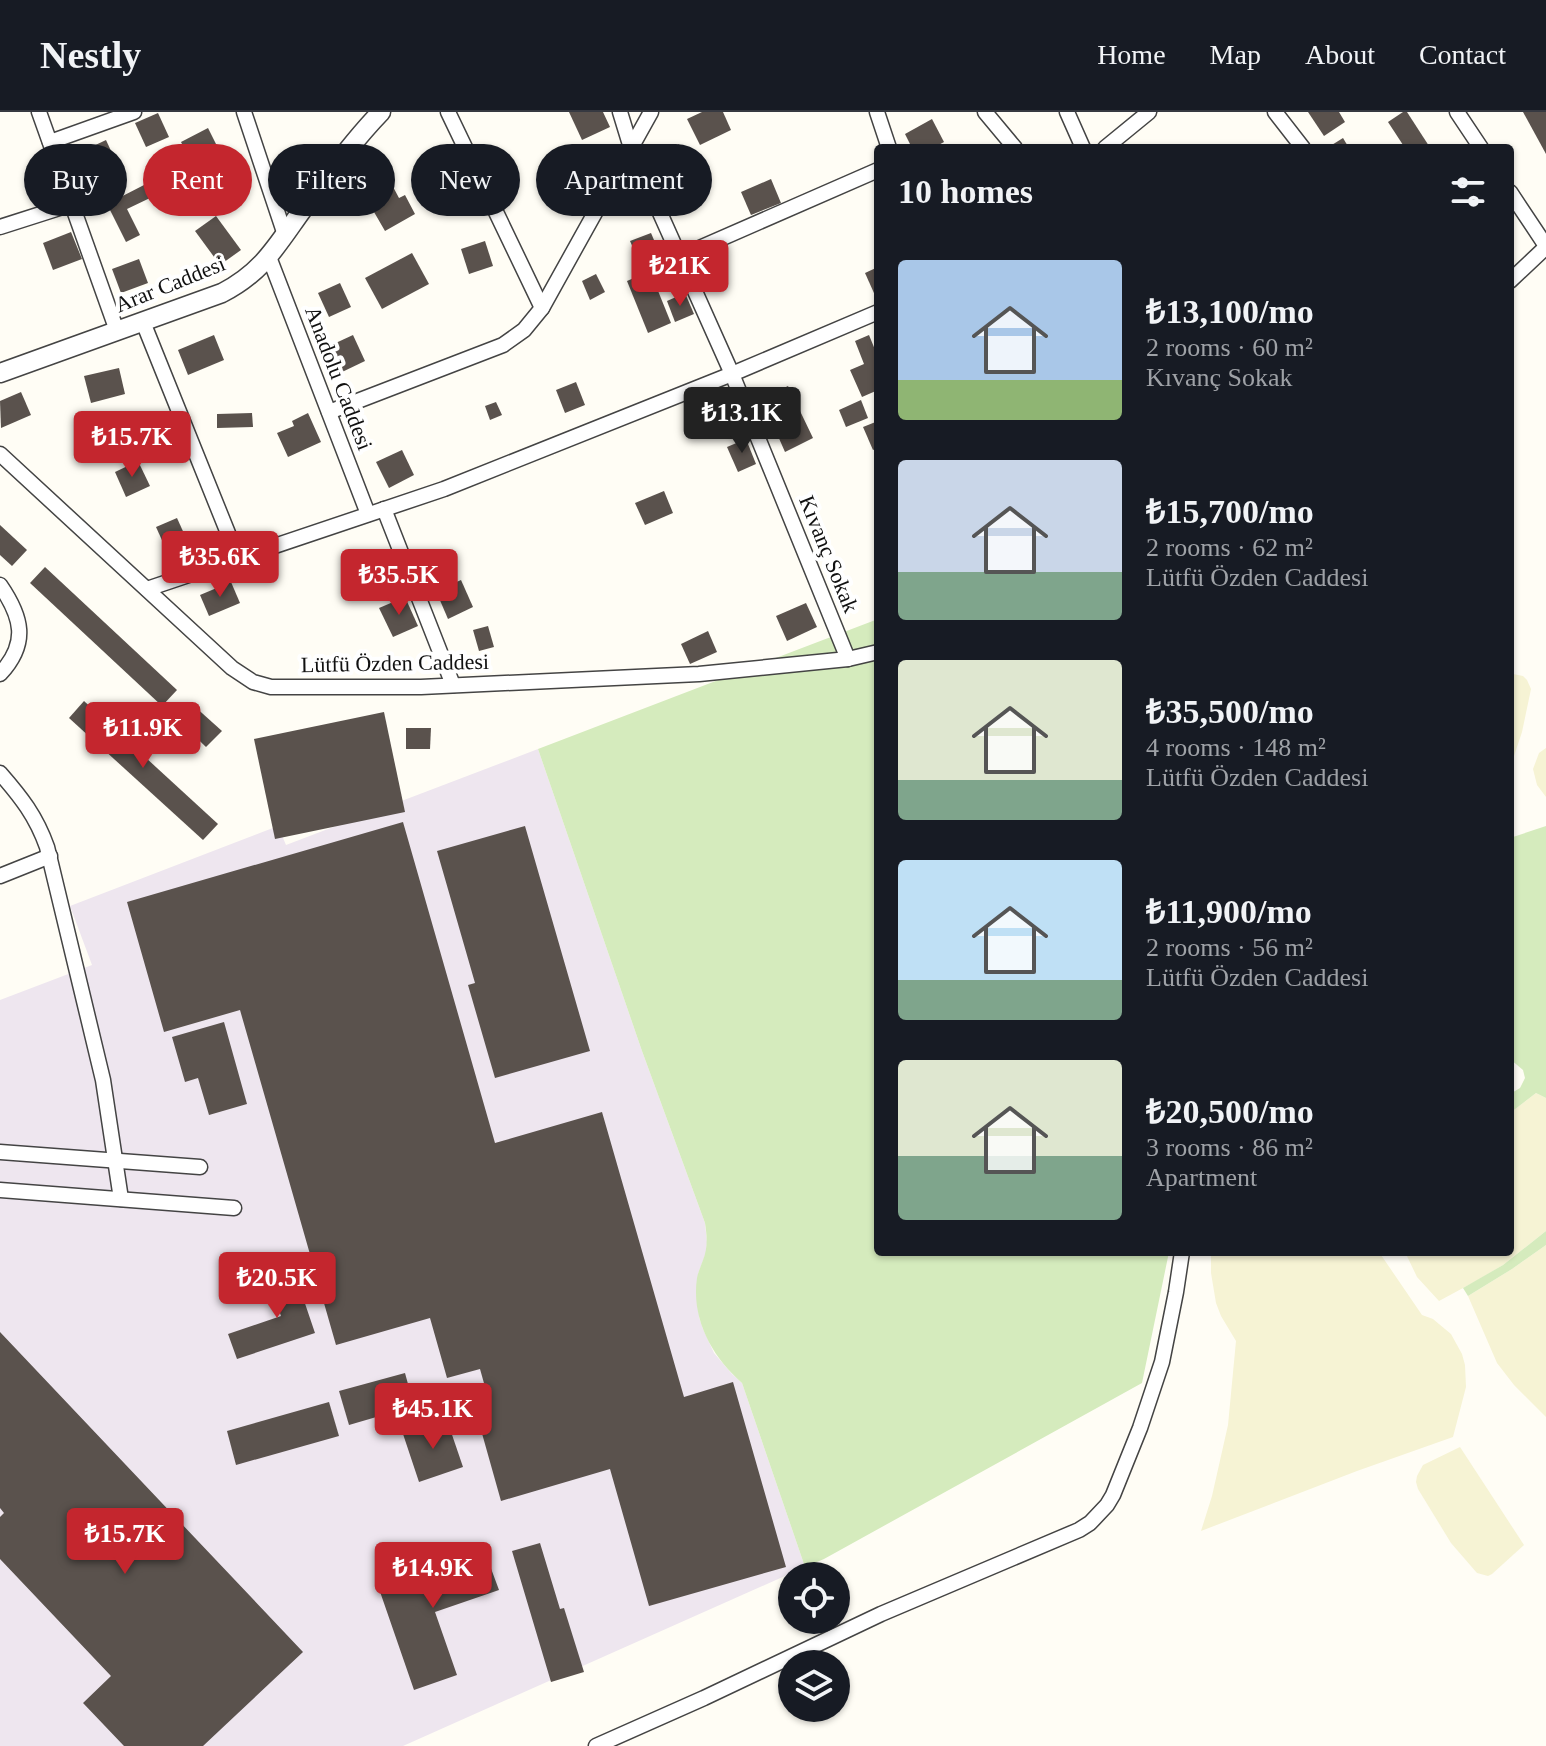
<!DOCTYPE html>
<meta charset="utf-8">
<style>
:root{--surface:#171b24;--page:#242831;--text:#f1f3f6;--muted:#9ea1a6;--line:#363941;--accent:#c4262e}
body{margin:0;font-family:Georgia,serif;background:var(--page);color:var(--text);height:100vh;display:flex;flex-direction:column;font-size:30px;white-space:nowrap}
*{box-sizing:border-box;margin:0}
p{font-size:26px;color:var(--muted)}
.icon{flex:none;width:44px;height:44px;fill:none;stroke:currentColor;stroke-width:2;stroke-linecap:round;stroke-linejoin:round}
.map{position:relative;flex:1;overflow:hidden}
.details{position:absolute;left:874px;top:32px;width:640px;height:1112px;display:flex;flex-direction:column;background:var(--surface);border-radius:8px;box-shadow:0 2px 6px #0004}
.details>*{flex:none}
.top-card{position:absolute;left:24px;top:32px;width:730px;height:72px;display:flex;gap:16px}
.buttons{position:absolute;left:778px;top:1450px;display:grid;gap:16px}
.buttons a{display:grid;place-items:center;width:72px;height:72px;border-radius:50%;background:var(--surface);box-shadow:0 2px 6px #0004;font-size:40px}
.price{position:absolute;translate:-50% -68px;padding:0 18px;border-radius:8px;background:var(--accent);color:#fff;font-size:26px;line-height:52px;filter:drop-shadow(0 2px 4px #0008)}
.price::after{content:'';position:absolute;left:50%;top:48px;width:24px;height:18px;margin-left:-12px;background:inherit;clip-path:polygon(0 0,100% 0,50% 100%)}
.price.selected{background:#222;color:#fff}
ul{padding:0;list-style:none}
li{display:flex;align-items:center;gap:24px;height:200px;padding:0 24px}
li span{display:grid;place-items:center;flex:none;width:224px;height:160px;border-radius:8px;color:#555}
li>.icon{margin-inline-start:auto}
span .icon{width:96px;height:96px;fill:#fffc;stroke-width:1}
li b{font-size:34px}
h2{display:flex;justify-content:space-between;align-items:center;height:96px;padding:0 24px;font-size:34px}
.tag{padding:0 28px;border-radius:36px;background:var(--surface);box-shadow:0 2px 6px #0004;font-size:28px;line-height:72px}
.tag.selected{background:var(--accent);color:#fff}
header{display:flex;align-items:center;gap:48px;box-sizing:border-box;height:112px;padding:0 40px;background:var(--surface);border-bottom:2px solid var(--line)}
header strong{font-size:38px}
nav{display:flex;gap:44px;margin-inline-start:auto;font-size:28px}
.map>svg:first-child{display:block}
.industrial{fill:#eee6ef}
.farmland{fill:#f6f3d4}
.green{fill:#d5ebbd}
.building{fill:#5a524d}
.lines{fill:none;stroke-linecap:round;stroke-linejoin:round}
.minor-casing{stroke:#444;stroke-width:17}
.tertiary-casing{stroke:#444;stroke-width:21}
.minor{stroke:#fff;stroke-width:14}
.tertiary{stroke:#fff;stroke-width:18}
.labels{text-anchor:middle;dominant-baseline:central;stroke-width:8;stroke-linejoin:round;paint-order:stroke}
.street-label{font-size:22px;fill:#111;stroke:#fff}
</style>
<header>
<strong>Nestly</strong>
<nav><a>Home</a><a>Map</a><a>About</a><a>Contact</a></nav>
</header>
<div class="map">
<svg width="1546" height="1634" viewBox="0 0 1546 1634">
<rect width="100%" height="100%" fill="#fffdf5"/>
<polygon class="industrial" points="538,637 642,939 705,1111 707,1130 706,1141 698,1162 699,1205 703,1217 714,1241 732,1262 742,1271 805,1455 403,1634 0,1634 0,888 92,853 70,794 278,714 286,733"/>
<g class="farmland">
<polygon points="1513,562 1523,564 1527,568 1531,577 1522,620 1510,656 1510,563"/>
<polygon points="1546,636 1546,685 1537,673 1533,657 1539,641"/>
<polygon points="1536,981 1546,986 1546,1119 1503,1153 1476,1169 1439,1189 1417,1165 1405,1140 1510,1140 1510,1001"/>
<polygon points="1546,1133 1546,1305 1514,1273 1497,1251 1468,1184 1512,1157"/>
<polygon points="1211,1140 1379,1140 1422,1203 1433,1207 1451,1222 1462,1242 1465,1253 1466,1275 1453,1325 1357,1359 1201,1419 1212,1384 1228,1313 1236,1229 1221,1204 1216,1191 1211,1161"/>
<polygon points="1460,1335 1524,1433 1492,1462 1488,1464 1477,1461 1451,1431 1418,1377 1416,1370 1417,1364 1423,1353"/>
</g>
<g class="green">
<path d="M878,507V1140H1169L1142,1271L824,1447L805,1455L742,1271C712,1245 691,1207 697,1166C698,1160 701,1154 703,1148C708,1136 707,1124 705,1111L642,939L538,637Z"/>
<polygon points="1546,714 1546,986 1536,981 1510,1001 1510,982 1520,976 1525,966 1523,958 1510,947 1510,778 1513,725"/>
<polygon points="1546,1119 1546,1133 1512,1157 1468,1184 1463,1176 1503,1153"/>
</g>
<g class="building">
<polygon points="569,0 603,0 610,15 582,28"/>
<polygon points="702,0 723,0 731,18 700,33 687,7"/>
<polygon points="1308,0 1339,0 1345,10 1324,24"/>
<polygon points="1403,0 1407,0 1429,34 1426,36 1405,36 1388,10"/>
<polygon points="1523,0 1546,0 1546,42"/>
<polygon points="158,1 169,25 146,35 135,11"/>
<polygon points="932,7 944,30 933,36 912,36 905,22"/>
<polygon points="208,16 219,38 192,52 181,30"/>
<polygon points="1343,26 1349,36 1327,36"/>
<polygon points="106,28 117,52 95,62 85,38"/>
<polygon points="679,32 696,68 674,78 657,43"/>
<polygon points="583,45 589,70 567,75 561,50"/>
<polygon points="384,58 399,86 405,83 415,102 385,119 374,100 379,97 363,70"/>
<polygon points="771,67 781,91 751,103 741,80"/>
<polygon points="144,73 150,86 127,97 140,123 126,130 107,92"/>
<polygon points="216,104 241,138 220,153 195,119"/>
<polygon points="71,120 82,147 53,158 43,131"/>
<polygon points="651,121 663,149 642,157 630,129"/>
<polygon points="485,129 493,154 469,162 461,137"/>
<polygon points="412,141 429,172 382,197 365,166"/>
<polygon points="139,147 148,171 121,181 112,157"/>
<polygon points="878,155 878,190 865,161"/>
<polygon points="650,159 671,211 648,221 627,169"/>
<polygon points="596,162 605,180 590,188 582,169"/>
<polygon points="340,171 351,195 329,205 318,181"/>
<polygon points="685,181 694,202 675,210 667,189"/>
<polygon points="214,223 224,248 188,263 178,238"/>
<polygon points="353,223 365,249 340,261 327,235"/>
<polygon points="869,223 878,245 878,278 862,285 850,258 864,252 855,229"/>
<polygon points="119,256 125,282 91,291 84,264"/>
<polygon points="576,270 585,293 565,301 556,278"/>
<polygon points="788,274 813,326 785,340 774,315 769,318 755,290"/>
<polygon points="21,280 31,303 1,316 0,289"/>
<polygon points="861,288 868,306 846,315 839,298"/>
<polygon points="496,290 502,303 490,308 485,294"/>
<polygon points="252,301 253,315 217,316 217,302"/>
<polygon points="308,301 321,330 288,345 277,321 294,314 292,309"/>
<polygon points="878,309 878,336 873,338 863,315"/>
<polygon points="746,327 756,352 738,360 727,335"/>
<polygon points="402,338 414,363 389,376 376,350"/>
<polygon points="138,349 150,374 126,385 115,360"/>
<polygon points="664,379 673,401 645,413 635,391"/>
<polygon points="177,406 191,437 170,446 156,415"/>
<polygon points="0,413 27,438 12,454 0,443"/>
<polygon points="45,455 177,578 162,594 30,471"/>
<polygon points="461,468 473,495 448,507 436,479"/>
<polygon points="231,470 240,491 209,504 200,483"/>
<polygon points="405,485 418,514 393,525 379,496"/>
<polygon points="806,491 817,515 787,529 776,504"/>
<polygon points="488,514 494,535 479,539 473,518"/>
<polygon points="708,519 717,540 690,552 681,532"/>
<polygon points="84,589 218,712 203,728 69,606"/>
<polygon points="193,593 222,619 206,635 179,609"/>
<polygon points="384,600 405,700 275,727 254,627"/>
<polygon points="406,616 431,616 430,637 406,637"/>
<polygon points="403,710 495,1031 602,1000 684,1285 733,1270 786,1455 649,1494 610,1357 501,1389 474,1293 489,1289 480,1257 447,1266 430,1206 336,1233 240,898 164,920 127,790"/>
<polygon points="525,714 590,939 495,966 468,873 475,871 437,739"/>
<polygon points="224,910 247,992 209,1003 198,966 185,970 172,925"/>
<polygon points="293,1156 315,1221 237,1247 228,1222 281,1204 268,1165"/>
<polygon points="0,1220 303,1540 203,1634 124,1634 83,1591 111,1564 0,1447 0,1405 4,1401 0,1396"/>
<polygon points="405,1261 414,1294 349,1313 339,1279"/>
<polygon points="329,1290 339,1324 236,1353 227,1319"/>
<polygon points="447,1308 463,1355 419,1370 403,1322"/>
<polygon points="540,1431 560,1497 564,1496 584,1560 551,1570 512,1439"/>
<polygon points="483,1435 499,1478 435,1500 457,1563 414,1578 377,1471"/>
</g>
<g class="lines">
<g class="minor-casing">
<g id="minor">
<polyline points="39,0 117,219"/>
<polyline points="244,0 285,123"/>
<polyline points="448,0 542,196"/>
<polyline points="620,0 631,36 732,262 848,547"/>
<polyline points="877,0 889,36"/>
<polyline points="985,0 1015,36"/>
<polyline points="1067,0 1083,36"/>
<polyline points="1275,0 1303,36"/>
<polyline points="1457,0 1481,36"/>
<polyline points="50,30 134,0"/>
<polyline points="1105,36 1149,0"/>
<polyline points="1510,80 1546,134"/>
<polyline points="0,115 72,92"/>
<polyline points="269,145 368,402"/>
<polyline points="679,145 878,58"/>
<polyline points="1510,169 1546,135"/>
<polyline points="143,210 238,446"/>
<polyline points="329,300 503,233 524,218 542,196 651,0"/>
<polyline points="0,342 232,556 253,570 271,575 421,575 699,562 848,547 878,540"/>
<polyline points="384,397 453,573"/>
<path d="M0,473C22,505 29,531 0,562"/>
<polyline points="147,477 444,377 732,262 878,200"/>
<path d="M0,661C21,685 36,704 47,735L103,968L121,1087"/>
<polyline points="0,764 50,744"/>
<polyline points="0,1040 200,1055"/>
<polyline points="0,1078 234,1096"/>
<polyline points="596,1634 704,1586 881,1502 1079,1418 1090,1411 1107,1393 1113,1383 1140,1316 1162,1250 1176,1180 1182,1140"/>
</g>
</g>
<g class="tertiary-casing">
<path id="tertiary" d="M0,261L222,181C263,160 277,133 303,97C328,64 352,30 381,0"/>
</g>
<use href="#minor" class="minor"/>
<use href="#tertiary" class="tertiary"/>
</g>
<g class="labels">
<g class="street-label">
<text transform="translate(170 172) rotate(-22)">Arar Caddesi</text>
<text transform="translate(339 266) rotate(69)">Anadolu Caddesi</text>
<text transform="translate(829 442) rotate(68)">Kıvanç Sokak</text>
<text transform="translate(395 551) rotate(-1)">Lütfü Özden Caddesi</text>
</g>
</g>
</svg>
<div class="buttons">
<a><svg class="icon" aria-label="locate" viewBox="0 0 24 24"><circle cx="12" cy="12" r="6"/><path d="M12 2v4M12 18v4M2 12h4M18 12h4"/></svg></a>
<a><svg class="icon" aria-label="layers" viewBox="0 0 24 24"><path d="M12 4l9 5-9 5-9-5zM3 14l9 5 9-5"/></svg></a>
</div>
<b class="price" style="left:680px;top:196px">₺21K</b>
<b class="price selected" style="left:742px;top:343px">₺13.1K</b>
<b class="price" style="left:132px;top:367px">₺15.7K</b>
<b class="price" style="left:220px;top:487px">₺35.6K</b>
<b class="price" style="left:399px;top:505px">₺35.5K</b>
<b class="price" style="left:143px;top:658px">₺11.9K</b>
<b class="price" style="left:277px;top:1208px">₺20.5K</b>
<b class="price" style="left:433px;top:1339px">₺45.1K</b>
<b class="price" style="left:125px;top:1464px">₺15.7K</b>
<b class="price" style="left:433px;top:1498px">₺14.9K</b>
<div class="top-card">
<a class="tag">Buy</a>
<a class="tag selected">Rent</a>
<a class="tag">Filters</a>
<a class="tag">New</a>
<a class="tag">Apartment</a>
</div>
<section class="details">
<h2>10 homes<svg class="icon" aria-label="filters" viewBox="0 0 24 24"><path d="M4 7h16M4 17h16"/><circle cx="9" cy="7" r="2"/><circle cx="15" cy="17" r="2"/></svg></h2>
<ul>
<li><span style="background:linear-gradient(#a9c7e8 75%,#8fb573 0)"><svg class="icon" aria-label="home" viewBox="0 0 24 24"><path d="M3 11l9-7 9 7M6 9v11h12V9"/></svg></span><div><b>₺13,100/mo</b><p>2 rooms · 60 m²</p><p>Kıvanç Sokak</p></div></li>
<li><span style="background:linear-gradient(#c9d6e8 70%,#7fa58c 0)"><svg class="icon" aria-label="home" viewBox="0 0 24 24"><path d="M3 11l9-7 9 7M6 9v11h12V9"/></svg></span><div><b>₺15,700/mo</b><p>2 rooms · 62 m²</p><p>Lütfü Özden Caddesi</p></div></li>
<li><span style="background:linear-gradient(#dfe7d0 75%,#7fa58c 0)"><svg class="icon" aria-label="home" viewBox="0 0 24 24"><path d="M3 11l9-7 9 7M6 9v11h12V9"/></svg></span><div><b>₺35,500/mo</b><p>4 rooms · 148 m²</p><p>Lütfü Özden Caddesi</p></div></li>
<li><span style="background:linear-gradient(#bfe0f5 75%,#7fa58c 0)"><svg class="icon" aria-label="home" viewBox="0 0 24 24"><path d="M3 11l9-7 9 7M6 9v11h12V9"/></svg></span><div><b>₺11,900/mo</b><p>2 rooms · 56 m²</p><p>Lütfü Özden Caddesi</p></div></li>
<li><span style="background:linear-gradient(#dfe7d0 60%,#7fa58c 0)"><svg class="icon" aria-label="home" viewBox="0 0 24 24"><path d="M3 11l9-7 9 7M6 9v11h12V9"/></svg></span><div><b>₺20,500/mo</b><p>3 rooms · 86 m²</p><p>Apartment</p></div></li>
</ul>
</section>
</div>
